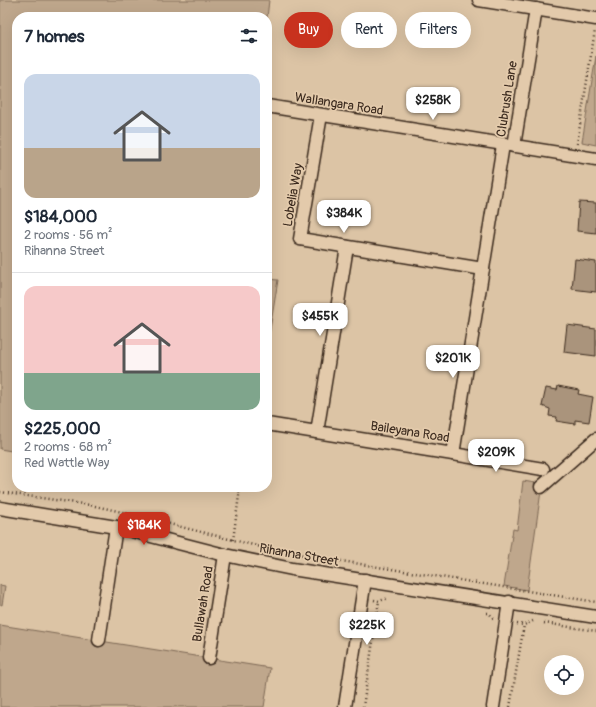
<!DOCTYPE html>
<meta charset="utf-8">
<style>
:root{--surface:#fff;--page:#f6f6f7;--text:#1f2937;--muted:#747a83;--line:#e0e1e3;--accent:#c8321e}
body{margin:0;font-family:Pangolin,sans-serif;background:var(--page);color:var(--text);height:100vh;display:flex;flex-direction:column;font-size:15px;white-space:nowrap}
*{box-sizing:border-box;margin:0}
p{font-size:13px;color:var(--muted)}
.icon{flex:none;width:22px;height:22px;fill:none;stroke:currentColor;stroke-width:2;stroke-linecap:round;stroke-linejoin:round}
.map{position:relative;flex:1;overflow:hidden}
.details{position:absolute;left:12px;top:12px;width:260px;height:480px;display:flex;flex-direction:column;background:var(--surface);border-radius:16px;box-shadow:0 4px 16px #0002}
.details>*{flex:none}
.guide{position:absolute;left:284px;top:12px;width:252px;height:36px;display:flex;gap:8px}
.tools{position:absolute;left:544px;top:655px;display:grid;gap:8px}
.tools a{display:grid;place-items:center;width:40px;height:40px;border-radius:50%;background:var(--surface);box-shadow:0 4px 16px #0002;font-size:20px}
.price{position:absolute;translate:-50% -34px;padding:0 9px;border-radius:8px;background:#fff;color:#222;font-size:13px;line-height:26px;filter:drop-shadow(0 1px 2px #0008)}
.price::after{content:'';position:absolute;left:50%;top:24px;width:12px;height:9px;margin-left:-6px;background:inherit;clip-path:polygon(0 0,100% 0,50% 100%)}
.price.current{background:var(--accent);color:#fff}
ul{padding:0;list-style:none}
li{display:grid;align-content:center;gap:8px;height:212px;padding:0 12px}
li+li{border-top:1px solid var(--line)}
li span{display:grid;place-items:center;height:124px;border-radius:12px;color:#555}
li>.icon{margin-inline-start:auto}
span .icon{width:72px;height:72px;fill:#fffc;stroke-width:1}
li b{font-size:17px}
h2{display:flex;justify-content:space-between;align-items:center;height:48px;padding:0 12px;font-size:17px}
.chip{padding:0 14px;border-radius:18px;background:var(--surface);box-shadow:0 4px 16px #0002;font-size:14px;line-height:36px}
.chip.current{background:var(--accent);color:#fff}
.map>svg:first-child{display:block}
.green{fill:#bfa78c;stroke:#7d6855}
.building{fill:#aa947c;stroke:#3b2a1e}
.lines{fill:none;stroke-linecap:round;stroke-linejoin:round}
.minor-casing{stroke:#3b2a1e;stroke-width:15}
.path{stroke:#3b2a1e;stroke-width:2.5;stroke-dasharray:1 3;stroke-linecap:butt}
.minor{stroke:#e3caab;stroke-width:12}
.labels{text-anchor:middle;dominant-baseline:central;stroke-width:3.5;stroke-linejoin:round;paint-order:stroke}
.street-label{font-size:13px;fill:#3b2a1e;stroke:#e3caab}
</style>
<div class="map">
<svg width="596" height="707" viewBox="0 0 596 707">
<rect width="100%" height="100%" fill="#dcc4a5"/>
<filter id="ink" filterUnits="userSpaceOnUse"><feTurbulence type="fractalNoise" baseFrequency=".025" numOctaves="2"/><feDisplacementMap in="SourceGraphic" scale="8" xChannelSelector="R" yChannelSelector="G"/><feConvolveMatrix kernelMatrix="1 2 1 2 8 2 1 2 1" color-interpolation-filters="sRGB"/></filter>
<g filter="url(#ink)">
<g class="green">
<polygon points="0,0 269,0 267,18 17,17 17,452 0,449"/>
<polygon points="596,56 596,145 582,142"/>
<polygon points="267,279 278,280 267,348"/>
<polygon points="523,481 542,484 527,590 504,586 513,529 517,530"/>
<polygon points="0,585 5,586 2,605 0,604"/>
<polygon points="0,625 270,668 264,707 0,707"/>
</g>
<g class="building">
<polygon points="579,202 596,203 596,233 577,231"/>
<polygon points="575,259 596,262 596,292 572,289"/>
<polygon points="567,325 596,329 596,356 564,352"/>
<polygon points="558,386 579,390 578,394 593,397 589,422 575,420 575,424 556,421 557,417 549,416 550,409 542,406 546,388 557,390"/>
</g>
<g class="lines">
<g class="minor-casing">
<g id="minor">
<polyline points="479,0 596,19"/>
<polyline points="267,106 596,159"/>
<polyline points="321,115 300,239 483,269"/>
<polyline points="514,146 536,9"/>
<polyline points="267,424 453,454 503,145"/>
<polyline points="317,432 347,247"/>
<polyline points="453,454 543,469"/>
<polyline points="541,487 596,439"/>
<polyline points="0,508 116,527 225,555 292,569 596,617"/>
<polyline points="99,640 116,527"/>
<polyline points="209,658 225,555"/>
<polyline points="345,707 365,580"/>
<polyline points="493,707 509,602"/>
</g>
</g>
<g class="path">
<polyline points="577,144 595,30"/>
<polyline points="0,492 90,505 118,511 273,550 596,602"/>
<polyline points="233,540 240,488"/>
<polyline points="374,600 379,601 389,598"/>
<polyline points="487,613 489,613 495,620"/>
<polyline points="544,623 596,631"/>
<polyline points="517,624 524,625 533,621"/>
<polyline points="363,707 379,601"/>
<polyline points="510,707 524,625"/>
</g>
<use href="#minor" class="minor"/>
</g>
</g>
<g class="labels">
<g class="street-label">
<text transform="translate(507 99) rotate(-81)">Clubrush Lane</text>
<text transform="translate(339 104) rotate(9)">Wallangara Road</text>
<text transform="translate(293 195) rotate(-80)">Lobelia Way</text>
<text transform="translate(410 432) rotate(9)">Baileyana Road</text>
<text transform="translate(299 555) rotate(10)">Rihanna Street</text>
<text transform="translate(203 604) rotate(-81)">Bullawah Road</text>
</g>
</g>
</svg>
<div class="tools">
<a><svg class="icon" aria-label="locate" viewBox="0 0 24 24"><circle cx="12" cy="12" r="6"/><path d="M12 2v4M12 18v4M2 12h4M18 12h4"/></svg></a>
</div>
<b class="price" style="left:433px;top:121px">$258K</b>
<b class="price" style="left:344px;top:234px">$384K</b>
<b class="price" style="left:320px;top:337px">$455K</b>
<b class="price" style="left:453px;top:379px">$201K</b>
<b class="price" style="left:496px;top:473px">$209K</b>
<b class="price current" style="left:144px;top:546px">$184K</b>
<b class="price" style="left:367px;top:646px">$225K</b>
<div class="guide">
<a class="chip current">Buy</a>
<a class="chip">Rent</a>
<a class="chip">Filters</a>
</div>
<section class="details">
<h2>7 homes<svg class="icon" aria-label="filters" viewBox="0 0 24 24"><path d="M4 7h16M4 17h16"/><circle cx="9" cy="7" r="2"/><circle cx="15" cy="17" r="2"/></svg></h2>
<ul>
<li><span style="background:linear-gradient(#c9d6e8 60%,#b9a48a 0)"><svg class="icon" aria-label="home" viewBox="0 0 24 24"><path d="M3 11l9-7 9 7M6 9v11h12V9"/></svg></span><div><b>$184,000</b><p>2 rooms · 56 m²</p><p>Rihanna Street</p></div></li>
<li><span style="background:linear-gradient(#f6c9c9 70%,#7fa58c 0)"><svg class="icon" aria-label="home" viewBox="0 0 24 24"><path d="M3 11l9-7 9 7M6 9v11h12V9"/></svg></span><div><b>$225,000</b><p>2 rooms · 68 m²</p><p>Red Wattle Way</p></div></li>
</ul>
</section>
</div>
